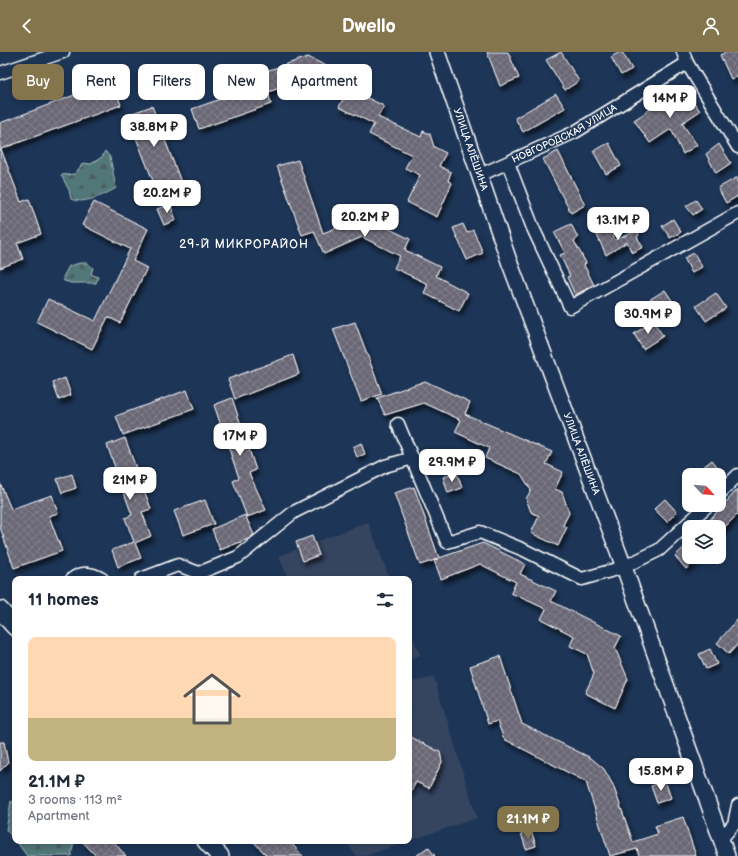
<!DOCTYPE html>
<meta charset="utf-8">
<style>
:root{--surface:#fff;--page:#f2f2f3;--text:#1f2937;--muted:#747a83;--line:#e0e1e3;--accent:#84754c}
body{margin:0;font-family:"Balsamiq Sans",sans-serif;background:var(--page);color:var(--text);height:100vh;display:flex;flex-direction:column;font-size:15px;white-space:nowrap}
*{box-sizing:border-box;margin:0}
p{font-size:13px;color:var(--muted)}
.icon{flex:none;width:22px;height:22px;fill:none;stroke:currentColor;stroke-width:2;stroke-linecap:round;stroke-linejoin:round}
.map{position:relative;flex:1;overflow:hidden}
.drawer{position:absolute;left:12px;top:524px;width:400px;height:268px;display:flex;flex-direction:column;background:var(--surface);border-radius:8px;box-shadow:0 2px 6px #0003}
.drawer>*{flex:none}
.banner{position:absolute;left:12px;top:12px;width:400px;height:36px;display:flex;gap:8px}
.needle{width:26px;rotate:116deg}
.buttons{position:absolute;left:682px;top:416px;display:grid;gap:8px}
.buttons a{display:grid;place-items:center;width:44px;height:44px;border-radius:8px;background:var(--surface);box-shadow:0 2px 6px #0003;font-size:20px}
.price{position:absolute;translate:-50% -34px;padding:0 9px;border-radius:8px;background:#fff;color:#222;font-size:13px;line-height:26px;filter:drop-shadow(0 1px 2px #0008)}
.price::after{content:'';position:absolute;left:50%;top:24px;width:12px;height:9px;margin-left:-6px;background:inherit;clip-path:polygon(0 0,100% 0,50% 100%)}
.price.active{background:var(--accent);color:#fff}
ul{padding:0;list-style:none}
li{display:grid;align-content:center;gap:8px;height:212px;padding:0 16px}
li+li{border-top:1px solid var(--line)}
li span{display:grid;place-items:center;height:124px;border-radius:8px;color:#555}
li>.icon{margin-inline-start:auto}
span .icon{width:72px;height:72px;fill:#fffc;stroke-width:1}
li b{font-size:17px}
h2{display:flex;justify-content:space-between;align-items:center;height:48px;padding:0 16px;font-size:17px}
.chip{padding:0 14px;border-radius:8px;background:var(--surface);box-shadow:0 2px 6px #0003;font-size:14px;line-height:36px}
.chip.active{background:var(--accent);color:#fff}
header{display:flex;justify-content:space-between;align-items:center;height:52px;padding:0 16px;background:var(--accent);color:#fff;font-size:18px;font-weight:800}
.map>svg:first-child{display:block}
.built{fill:#344460}
.forest{fill:url(#forest-firs);stroke:#a8bbbc}
.building{fill:url(#building-cross-hatch);stroke:#fff;filter:url(#shadow)}
.lines{fill:none;stroke-linecap:round;stroke-linejoin:round}
.minor-casing{stroke:#fff;stroke-width:15}
.tertiary-casing{stroke:#fff;stroke-width:18}
.secondary-casing{stroke:#fff;stroke-width:20}
.minor{stroke:#1d3557;stroke-width:12}
.tertiary{stroke:#1d3557;stroke-width:15}
.secondary{stroke:#1d3557;stroke-width:17}
.labels{text-anchor:middle;dominant-baseline:central;stroke-width:3;stroke-linejoin:round;paint-order:stroke}
.street-label{font-size:10px;fill:#fff;stroke:#1d3557}
.quarter-label{font-size:12px;letter-spacing:1px;fill:#fff;stroke:#1d3557}
</style>
<header><svg class="icon" aria-label="back" viewBox="0 0 24 24"><path d="M15 5l-7 7 7 7"/></svg>Dwello<svg class="icon" aria-label="person" viewBox="0 0 24 24"><circle cx="12" cy="8" r="4"/><path d="M4 21q1-7 8-7t8 7"/></svg></header>
<div class="map">
<svg width="738" height="804" viewBox="0 0 738 804">
<defs>
<pattern id="forest-firs" width="22" height="20" patternUnits="userSpaceOnUse"><rect width="22" height="20" fill="#517779"/><path d="M5 1l3.5 6h-7zM16 11l3.5 6h-7z" fill="#4e5f60"/></pattern>
<pattern id="building-cross-hatch" width="8" height="8" patternUnits="userSpaceOnUse"><rect width="8" height="8" fill="#6b6876"/><path d="M0 0l8 8M0 8l8-8" fill="none" stroke="#817f8b"/></pattern>
<filter id="shadow"><feDropShadow dx="2.5" dy="4.5" stdDeviation="2" flood-color="#0009"/></filter>
</defs>
<rect width="100%" height="100%" fill="#1d3557"/>
<filter id="ink" filterUnits="userSpaceOnUse"><feTurbulence type="fractalNoise" baseFrequency=".025" numOctaves="2"/><feDisplacementMap in="SourceGraphic" scale="8" xChannelSelector="R" yChannelSelector="G"/><feConvolveMatrix kernelMatrix="1 2 1 2 8 2 1 2 1" color-interpolation-filters="sRGB"/></filter>
<g filter="url(#ink)">
<g class="built">
<polygon points="368,470 390,527 288,527 279,504"/>
<polygon points="409,575 420,603 409,608"/>
<polygon points="410,624 412,630 434,625 477,766 365,804 357,804 344,789 409,789"/>
</g>
<g class="forest">
<path d="M105,99L110,105L116,136C105,143 83,153 71,147L69,138L61,123L75,122L83,111L91,112L102,105Z"/>
<polygon points="80,211 87,211 93,216 91,222 98,225 96,231 71,231 64,229 63,225 69,214"/>
<polygon points="11,749 15,751 15,788 6,778"/>
<polygon points="16,789 74,789 71,804 27,804"/>
</g>
<g class="building">
<polygon points="487,0 508,0 519,26 500,34"/>
<polygon points="561,0 579,29 565,38 546,8"/>
<polygon points="620,0 622,0 632,17 621,23 611,5"/>
<polygon points="726,0 738,0 738,24 731,27 720,3"/>
<polygon points="308,5 353,27 349,37 384,54 378,65 421,85 423,79 430,82 434,95 446,101 439,114 451,120 448,129 452,131 437,165 407,150 420,123 405,116 412,103 369,82 374,72 339,55 344,45 307,27 268,40 271,52 199,77 192,57 264,32 260,21"/>
<polygon points="112,29 121,53 1,97 21,150 29,147 41,182 17,191 23,207 0,216 0,71"/>
<polygon points="684,35 700,59 682,71 697,93 683,102 671,77 650,91 634,68"/>
<polygon points="556,42 565,56 523,80 515,66"/>
<polygon points="152,54 181,130 157,139 127,63"/>
<polygon points="609,91 621,114 606,122 593,99"/>
<polygon points="719,92 731,111 716,121 706,102"/>
<polygon points="558,99 585,153 571,161 543,107"/>
<polygon points="298,108 323,181 365,165 410,187 405,198 440,215 436,224 468,241 459,259 424,241 428,232 394,216 400,204 362,185 324,202 314,179 302,183 277,114"/>
<polygon points="738,125 738,144 726,151 718,136"/>
<polygon points="696,148 702,157 693,163 686,154"/>
<polygon points="94,150 148,177 133,209 147,216 120,271 108,265 92,297 37,270 48,247 95,269 130,197 82,173"/>
<polygon points="170,152 176,168 164,173 157,157"/>
<polygon points="673,167 681,180 670,186 662,174"/>
<polygon points="463,172 467,181 473,178 483,201 467,208 453,176"/>
<polygon points="571,172 578,186 574,189 586,211 584,213 594,233 575,243 567,225 570,224 560,203 565,201 554,180"/>
<polygon points="610,176 615,188 637,179 639,183 637,185 643,195 632,201 627,190 606,203 596,181"/>
<polygon points="694,201 702,215 692,221 684,206"/>
<polygon points="665,238 673,250 657,260 649,248"/>
<polygon points="716,241 726,256 706,269 696,254"/>
<polygon points="653,269 663,284 643,297 634,282"/>
<polygon points="355,270 382,342 361,349 333,277"/>
<polygon points="293,303 299,322 235,347 228,327"/>
<polygon points="65,326 71,343 59,348 53,331"/>
<polygon points="425,329 470,350 465,362 552,400 546,412 563,420 555,437 562,440 569,461 563,473 567,475 558,494 531,481 539,464 531,460 526,447 531,438 521,422 485,406 489,396 455,380 461,368 424,351 385,363 377,346"/>
<polygon points="187,338 194,357 123,383 116,364"/>
<polygon points="232,346 256,418 249,421 266,458 247,465 233,429 239,426 214,353"/>
<polygon points="125,386 151,457 142,460 151,484 135,491 141,506 118,515 112,498 134,490 125,466 132,463 107,393"/>
<polygon points="361,391 365,402 357,405 353,395"/>
<polygon points="712,408 724,423 707,423 702,416"/>
<polygon points="457,421 462,436 448,441 443,425"/>
<polygon points="72,422 76,436 62,441 57,427"/>
<polygon points="0,431 11,457 52,443 58,461 49,464 62,499 14,516 0,475"/>
<polygon points="414,435 439,506 483,491 525,512 520,522 556,539 551,549 621,584 615,596 628,627 615,656 585,641 594,622 587,602 570,594 574,584 541,567 546,557 511,541 516,530 480,512 441,527 434,508 438,507 420,513 394,441"/>
<polygon points="738,437 738,462 719,481 719,475 703,475"/>
<polygon points="665,447 677,460 667,470 654,457"/>
<polygon points="205,448 214,472 183,483 174,459"/>
<polygon points="245,463 254,483 248,487 220,498 212,477"/>
<polygon points="312,484 319,503 303,509 296,490"/>
<polygon points="689,491 689,505 699,505 686,517 675,504"/>
<polygon points="738,567 738,592 729,602 717,591"/>
<polygon points="710,597 717,612 706,617 699,602"/>
<polygon points="500,604 522,672 591,706 604,717 613,733 633,790 658,782 655,774 683,765 696,804 639,804 637,797 610,804 586,730 504,687 497,669 488,672 470,614"/>
<polygon points="409,684 440,700 442,710 429,736 416,730 409,743"/>
<polygon points="0,690 4,690 8,711 0,719"/>
<polygon points="665,729 671,746 657,751 651,734"/>
<polygon points="531,778 536,794 526,797 521,781"/>
<polygon points="82,789 113,789 126,804 96,804"/>
<polygon points="253,789 289,789 303,804 267,804"/>
<polygon points="428,795 435,804 416,804"/>
</g>
<g class="lines">
<g class="minor-casing">
<g id="minor">
<polyline points="683,0 687,11 738,95"/>
<polyline points="0,21 63,0"/>
<polyline points="508,111 533,176 570,255 738,161"/>
<path id="s1" d="M480,123L575,80L687,11"/>
<polyline points="398,372 447,490 480,480 524,498 582,527 624,515 659,498 708,453"/>
<polyline points="719,442 738,423"/>
<path d="M72,527C82,519 92,521 102,527"/>
<polyline points="141,527 178,513 199,521 238,505 294,460 385,414 413,406"/>
<polyline points="721,787 734,772 738,753"/>
</g>
</g>
<g class="tertiary-casing">
<g id="tertiary">
<path id="s2" d="M437,0L509,209L624,515L727,804"/>
</g>
</g>
<g class="secondary-casing">
<g id="secondary">
<polyline points="0,558 15,575"/>
<polyline points="206,789 220,804"/>
</g>
</g>
<use href="#minor" class="minor"/>
<use href="#tertiary" class="tertiary"/>
<use href="#secondary" class="secondary"/>
</g>
</g>
<g class="labels">
<g class="street-label">
<text stroke="none"><textPath href="#s1" startOffset="94">НОВГОРОДСКАЯ УЛИЦА</textPath></text>
<text stroke="none"><textPath href="#s2" startOffset="103">УЛИЦА АЛЁШИНА</textPath></text>
<text stroke="none"><textPath href="#s2" startOffset="427">УЛИЦА АЛЁШИНА</textPath></text>
</g>
<g class="quarter-label">
<text x="244" y="192">29-Й МИКРОРАЙОН</text>
</g>
</g>
</svg>
<div class="buttons">
<a><svg class="needle" viewBox="-14 -14 28 28"><path d="M0-13l5 13h-10z" fill="#e53935"/><path d="M0 13l5-13h-10z" fill="#747a83"/></svg></a>
<a><svg class="icon" aria-label="layers" viewBox="0 0 24 24"><path d="M12 4l9 5-9 5-9-5zM3 14l9 5 9-5"/></svg></a>
</div>
<b class="price" style="left:670px;top:67px">14M ₽</b>
<b class="price" style="left:154px;top:96px">38.8M ₽</b>
<b class="price" style="left:167px;top:162px">20.2M ₽</b>
<b class="price" style="left:365px;top:186px">20.2M ₽</b>
<b class="price" style="left:618px;top:189px">13.1M ₽</b>
<b class="price" style="left:648px;top:283px">30.9M ₽</b>
<b class="price" style="left:240px;top:405px">17M ₽</b>
<b class="price" style="left:452px;top:431px">29.9M ₽</b>
<b class="price" style="left:130px;top:449px">21M ₽</b>
<b class="price" style="left:661px;top:740px">15.8M ₽</b>
<b class="price active" style="left:528px;top:788px">21.1M ₽</b>
<div class="banner">
<a class="chip active">Buy</a>
<a class="chip">Rent</a>
<a class="chip">Filters</a>
<a class="chip">New</a>
<a class="chip">Apartment</a>
</div>
<section class="drawer">
<h2>11 homes<svg class="icon" aria-label="filters" viewBox="0 0 24 24"><path d="M4 7h16M4 17h16"/><circle cx="9" cy="7" r="2"/><circle cx="15" cy="17" r="2"/></svg></h2>
<ul>
<li><span style="background:linear-gradient(#ffd9b3 65%,#c2b280 0)"><svg class="icon" aria-label="home" viewBox="0 0 24 24"><path d="M3 11l9-7 9 7M6 9v11h12V9"/></svg></span><div><b>21.1M ₽</b><p>3 rooms · 113 m²</p><p>Apartment</p></div></li>
</ul>
</section>
</div>
